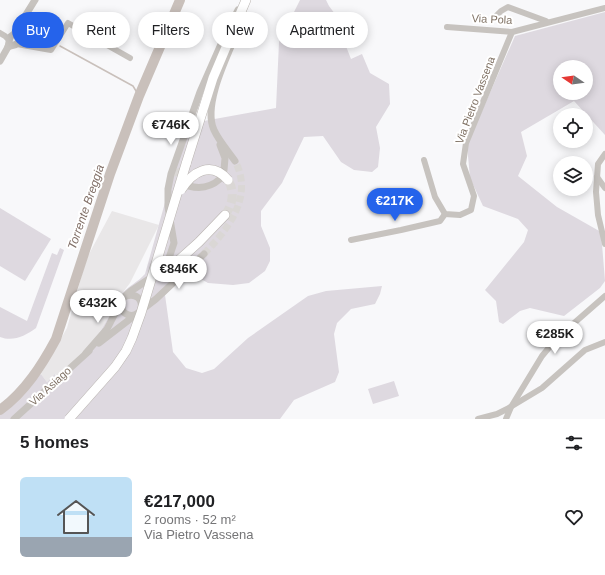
<!DOCTYPE html>
<meta charset="utf-8">
<style>
:root{--surface:#fff;--page:#f2f2f2;--text:#202124;--muted:#757577;--line:#e0e0e0;--accent:#2563eb}
body{margin:0;font-family:Arial,sans-serif;background:var(--page);color:var(--text);height:100vh;display:flex;flex-direction:column;font-size:15px;white-space:nowrap}
*{box-sizing:border-box;margin:0}
p{font-size:13px;color:var(--muted)}
.icon{flex:none;width:22px;height:22px;fill:none;stroke:currentColor;stroke-width:2;stroke-linecap:round;stroke-linejoin:round}
.map{position:relative;height:419px;overflow:hidden}
.side{display:flex;flex-direction:column;background:var(--surface);flex:1}
.side>*{flex:none}
.top-card{position:absolute;left:12px;top:12px;width:400px;height:36px;display:flex;gap:8px}
.needle{width:26px;rotate:283deg}
.buttons{position:absolute;left:553px;top:60px;display:grid;gap:8px}
.buttons a{display:grid;place-items:center;width:40px;height:40px;border-radius:50%;background:var(--surface);box-shadow:0 2px 10px #0003;font-size:20px}
.price{position:absolute;translate:-50% -34px;padding:0 9px;border-radius:14px;background:#fff;color:#222;font-size:13px;line-height:26px;filter:drop-shadow(0 1px 2px #0008)}
.price::after{content:'';position:absolute;left:50%;top:24px;width:12px;height:9px;margin-left:-6px;background:inherit;clip-path:polygon(0 0,100% 0,50% 100%)}
.price.active{background:var(--accent);color:#fff}
ul{padding:0;list-style:none}
li{display:flex;align-items:center;gap:12px;height:100px;padding:0 20px}
li+li{border-top:1px solid var(--line)}
li span{display:grid;place-items:center;flex:none;width:112px;height:80px;border-radius:6px;color:#555}
li>.icon{margin-inline-start:auto}
span .icon{width:48px;height:48px;fill:#fffc;stroke-width:1}
li b{font-size:17px}
h2{display:flex;justify-content:space-between;align-items:center;height:48px;padding:0 20px;font-size:17px}
.pill{padding:0 14px;border-radius:18px;background:var(--surface);box-shadow:0 2px 10px #0003;font-size:14px;line-height:36px}
.pill.active{background:var(--accent);color:#fff}
.map>svg:first-child{display:block}
.built{fill:#e9e7e8}
.green{fill:#ded9e0;fill-rule:evenodd}
.lines{fill:none;stroke-linecap:round;stroke-linejoin:round}
.stream{stroke:#c9c0bb;stroke-width:1.5}
.river{stroke:#c9c0bb;stroke-width:10}
.tertiary-tunnel{stroke:#dad7d5;stroke-width:7;stroke-dasharray:7 3.5;stroke-linecap:butt}
.primary-tunnel{stroke:#dad7d5;stroke-width:9;stroke-dasharray:9 4.5;stroke-linecap:butt}
.primary-casing{stroke:#bab5b1;stroke-width:10}
.minor{stroke:#c7c3bf;stroke-width:6}
.tertiary{stroke:#c7c3bf;stroke-width:7}
.primary{stroke:#fff;stroke-width:9}
.primary-bridge-casing{stroke:#bab5b1;stroke-width:10;stroke-linecap:butt}
.primary-bridge{stroke:#fff;stroke-width:9}
.labels{text-anchor:middle;dominant-baseline:central;stroke-width:4;stroke-linejoin:round;paint-order:stroke}
.street-label{font-size:11px;fill:#817366;stroke:#fff}
.water-label{font-size:12px;font-style:italic;fill:#816f67;stroke:#fff}
</style>
<div class="map">
<svg width="605" height="419" viewBox="0 0 605 419">
<rect width="100%" height="100%" fill="#f8f8fa"/>
<polygon class="built" points="112,211 159,225 130,283 121,295 100,332 83,354 57,377 56,374 47,382 41,374 67,328 83,271 88,256"/>
<g class="green">
<path d="M300,0H326L329,6L347,30L342,36L351,59L362,54L370,73L389,84L390,104L376,127L380,148L378,167L372,172L354,170L341,162L323,136L304,137L282,183L261,211V226L270,248V261L265,271L249,283L233,285L208,283L189,272L165,295L173,352L186,368L202,373L214,369L248,338L308,296L326,291L382,286L380,294L375,304L351,309L337,323L334,334L339,372L335,382L294,400L280,419H0V404L41,374L47,382L55,374L56,377L83,354L100,332L121,295C128,286 138,282 145,274L187,124L276,108L279,42Z"/>
<path d="M605,12V135L574,101L521,132L527,156L518,176L557,207L601,232L605,281L600,288L564,316L530,308L520,311L503,324L499,322L496,301L485,290L524,242L528,230L518,219L483,206L470,178L467,145L515,36ZM560,67H586V93H560Z"/>
<polygon points="0,208 51,239 25,281 0,266"/>
<path d="M60,248L64,250L36,328C25,336 13,342 0,337V307L27,321L52,253L57,255Z"/>
<polygon points="394,381 399,396 373,404 368,389"/>
</g>
<g class="lines">
<g class="stream">
<polyline points="23,25 52,41"/>
<polyline points="60,46 133,86 139,96"/>
</g>
<path class="river" d="M0,410C25,392 42,365 56,339L110,174L139,96L180,0"/>
<g class="tertiary-tunnel">
<polyline points="176,169 179,180 183,183"/>
<path d="M204,254C228,229 254,197 235,161"/>
</g>
<path class="primary-tunnel" d="M225,215C233,204 235,192 228,180"/>
<g class="primary-casing">
<g id="primary">
<polyline points="186,164 213,78 246,0"/>
<polyline points="161,271 169,269 199,242 225,215"/>
</g>
</g>
<g class="minor">
<polyline points="495,17 501,11 508,7 546,21"/>
<polyline points="447,27 512,32 605,8"/>
<polyline points="0,33 5,36 9,40"/>
<polyline points="17,44 51,50 68,23 130,58"/>
<polyline points="605,154 598,164 596,192 598,215 605,244"/>
<polyline points="424,160 435,197 445,214 460,215 471,210 474,196 463,164 466,143 512,32"/>
<polyline points="597,177 605,188"/>
<polyline points="351,240 401,230 440,221 445,214"/>
<polyline points="478,419 497,414 507,409 542,388 585,350 605,342"/>
<polyline points="506,419 511,407 542,356 557,338 605,296"/>
</g>
<g class="tertiary">
<path d="M8,47C11,45 15,46 18,43C21,40 19,31 20,27"/>
<polyline points="0,61 8,47 10,37 14,34 35,0"/>
<polyline points="220,145 225,158 224,170"/>
<path d="M235,161C228,151 219,141 214,130C202,104 229,53 239,28"/>
<path d="M189,186C200,189 211,187 220,179"/>
<polyline points="161,271 168,261 174,243 168,207 168,189 171,174 200,92 222,42 238,10"/>
<path d="M126,296C136,293 143,299 141,309"/>
<path d="M121,304C121,312 127,317 135,315"/>
<polyline points="99,343 156,299 204,254"/>
<polyline points="86,353 107,329 123,298 131,291 152,277"/>
<polyline points="14,419 89,351"/>
</g>
<use href="#primary" class="primary"/>
<g class="primary-bridge-casing">
<g id="primary-bridge">
<path d="M181,190C192,172 211,160 228,180"/>
<polyline points="69,419 115,367 126,351 132,338 141,313 186,164"/>
</g>
</g>
<use href="#primary-bridge" class="primary-bridge"/>
</g>
<g class="labels">
<g class="street-label">
<text transform="translate(492 19) rotate(3)">Via Pola</text>
<text transform="translate(475 100) rotate(-69)">Via Pietro Vassena</text>
<text transform="translate(50 386) rotate(-42)">Via Asiago</text>
</g>
<g class="water-label">
<text transform="translate(86 207) rotate(-71)">Torrente Breggia</text>
</g>
</g>
</svg>
<div class="buttons">
<a><svg class="needle" viewBox="-14 -14 28 28"><path d="M0-13l5 13h-10z" fill="#e53935"/><path d="M0 13l5-13h-10z" fill="#757577"/></svg></a>
<a><svg class="icon" aria-label="locate" viewBox="0 0 24 24"><circle cx="12" cy="12" r="6"/><path d="M12 2v4M12 18v4M2 12h4M18 12h4"/></svg></a>
<a><svg class="icon" aria-label="layers" viewBox="0 0 24 24"><path d="M12 4l9 5-9 5-9-5zM3 14l9 5 9-5"/></svg></a>
</div>
<b class="price" style="left:171px;top:146px">€746K</b>
<b class="price active" style="left:395px;top:222px">€217K</b>
<b class="price" style="left:179px;top:290px">€846K</b>
<b class="price" style="left:98px;top:324px">€432K</b>
<b class="price" style="left:555px;top:355px">€285K</b>
<div class="top-card">
<a class="pill active">Buy</a>
<a class="pill">Rent</a>
<a class="pill">Filters</a>
<a class="pill">New</a>
<a class="pill">Apartment</a>
</div>
</div>
<section class="side">
<h2>5 homes<svg class="icon" aria-label="filters" viewBox="0 0 24 24"><path d="M4 7h16M4 17h16"/><circle cx="9" cy="7" r="2"/><circle cx="15" cy="17" r="2"/></svg></h2>
<ul>
<li><span style="background:linear-gradient(#bfe0f5 75%,#9aa5b1 0)"><svg class="icon" aria-label="home" viewBox="0 0 24 24"><path d="M3 11l9-7 9 7M6 9v11h12V9"/></svg></span><div><b>€217,000</b><p>2 rooms · 52 m²</p><p>Via Pietro Vassena</p></div><svg class="icon" aria-label="heart" viewBox="0 0 24 24"><path d="M12 20l-8-8c-3-5 5-10 8-4 3-6 11-1 8 4z"/></svg></li>
</ul>
</section>
